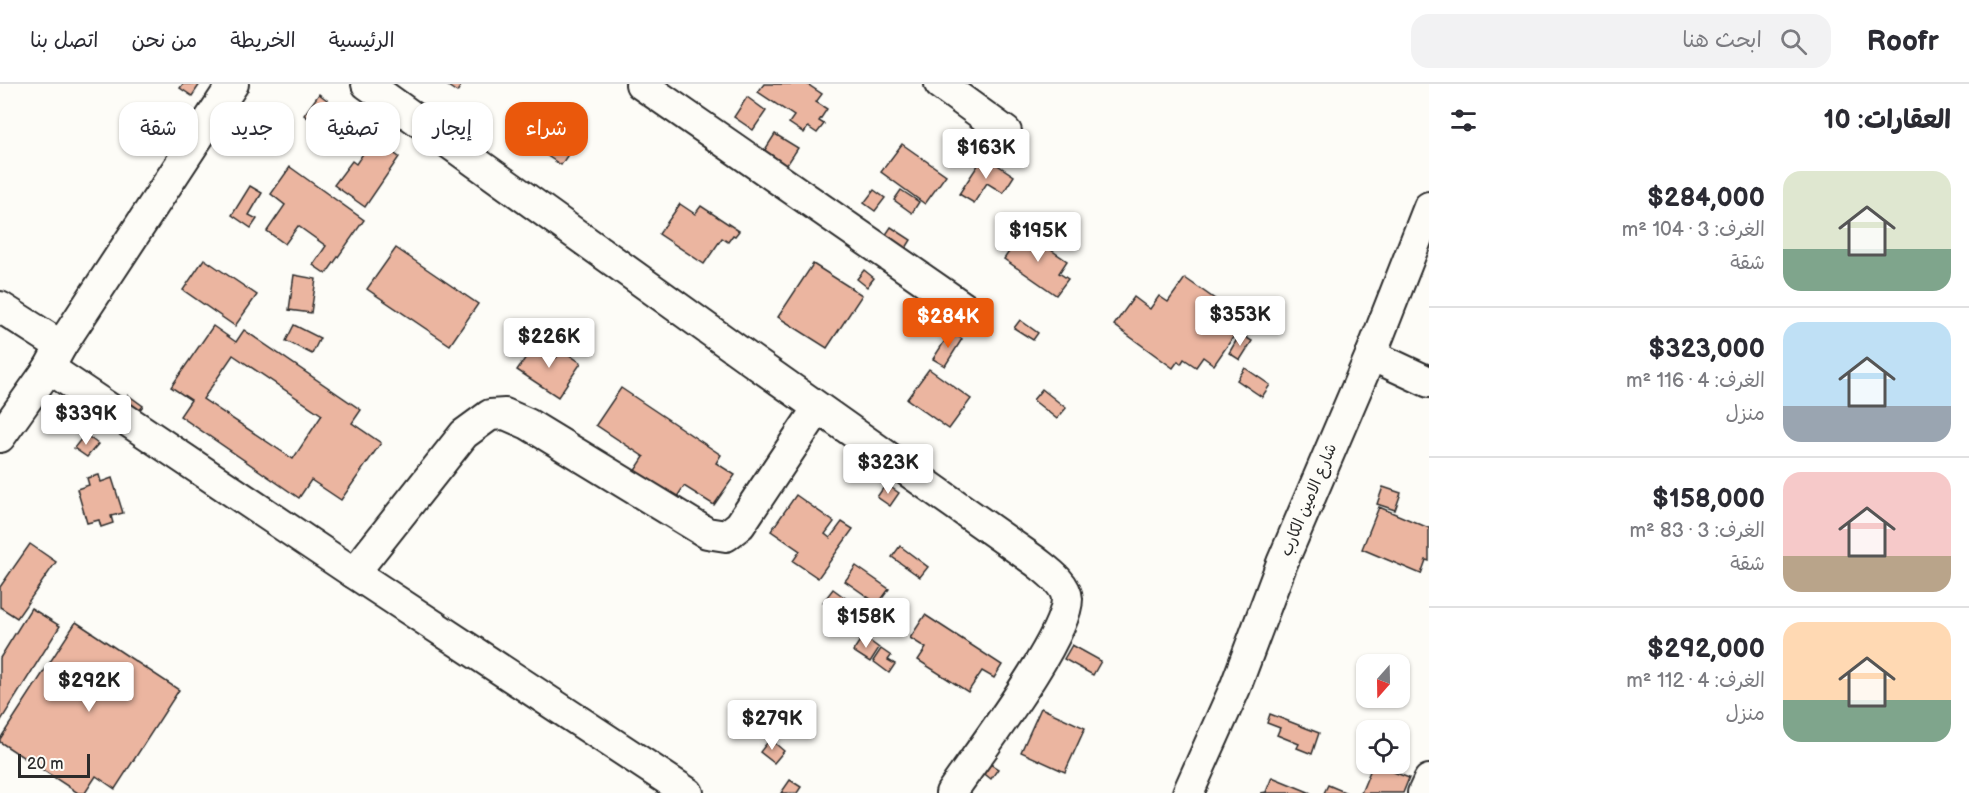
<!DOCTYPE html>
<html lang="ar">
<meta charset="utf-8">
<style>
:root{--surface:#fff;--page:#f2f2f3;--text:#2b2b33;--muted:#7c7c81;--line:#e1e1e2;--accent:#ea580c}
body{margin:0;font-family:"Balsamiq Sans","Playpen Sans Arabic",sans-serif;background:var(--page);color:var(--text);direction:rtl;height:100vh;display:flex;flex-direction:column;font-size:22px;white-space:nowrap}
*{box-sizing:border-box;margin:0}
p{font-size:20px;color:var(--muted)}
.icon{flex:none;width:33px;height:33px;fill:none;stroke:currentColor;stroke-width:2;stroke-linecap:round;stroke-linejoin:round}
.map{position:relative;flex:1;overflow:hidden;direction:ltr}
.drawer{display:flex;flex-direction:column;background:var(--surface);width:540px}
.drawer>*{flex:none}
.hud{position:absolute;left:18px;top:18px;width:570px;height:54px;direction:rtl;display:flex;gap:12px}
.needle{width:39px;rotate:200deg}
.fabs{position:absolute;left:1356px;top:570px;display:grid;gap:12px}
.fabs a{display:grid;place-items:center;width:54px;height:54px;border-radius:12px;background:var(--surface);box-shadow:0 2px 4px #0004;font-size:30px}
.scale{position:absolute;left:18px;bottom:15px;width:72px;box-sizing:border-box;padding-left:6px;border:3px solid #2b2b2b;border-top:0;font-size:16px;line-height:21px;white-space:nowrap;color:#2b2b2b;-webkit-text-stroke:4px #fdfcf7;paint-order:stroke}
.price{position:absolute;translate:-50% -51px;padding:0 14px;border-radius:6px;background:#fff;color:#222;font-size:20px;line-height:39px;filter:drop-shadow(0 2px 3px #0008)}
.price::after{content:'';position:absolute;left:50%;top:36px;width:18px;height:14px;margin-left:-9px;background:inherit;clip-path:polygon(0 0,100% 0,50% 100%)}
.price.on{background:var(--accent);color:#fff}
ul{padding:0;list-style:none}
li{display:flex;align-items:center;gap:18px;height:150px;padding:0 18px}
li+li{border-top:2px solid var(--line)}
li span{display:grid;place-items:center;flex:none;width:168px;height:120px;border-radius:18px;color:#555}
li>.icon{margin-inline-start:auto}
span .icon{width:72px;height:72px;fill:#fffc;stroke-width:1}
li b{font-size:26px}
h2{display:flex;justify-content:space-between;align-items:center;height:72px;padding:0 18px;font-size:26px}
.pill{padding:0 21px;border-radius:18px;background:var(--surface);box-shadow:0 2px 4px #0004;font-size:21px;line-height:54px}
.pill.on{background:var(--accent);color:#fff}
header{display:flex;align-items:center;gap:36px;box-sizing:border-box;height:84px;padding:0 30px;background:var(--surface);border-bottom:2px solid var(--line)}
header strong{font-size:28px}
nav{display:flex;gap:33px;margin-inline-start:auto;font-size:21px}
.search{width:420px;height:54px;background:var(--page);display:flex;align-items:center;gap:15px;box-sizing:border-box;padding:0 21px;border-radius:18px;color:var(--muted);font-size:22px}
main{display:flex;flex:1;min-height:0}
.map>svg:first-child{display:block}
.building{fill:#ebb5a0;stroke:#2b2b2b;stroke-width:1.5;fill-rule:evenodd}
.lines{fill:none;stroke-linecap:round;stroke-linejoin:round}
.minor-casing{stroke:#2b2b2b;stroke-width:34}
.minor{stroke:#fdfcf7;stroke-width:30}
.labels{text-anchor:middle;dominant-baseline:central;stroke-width:4.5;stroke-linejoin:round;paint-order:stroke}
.street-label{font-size:16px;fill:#2b2b2b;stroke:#fdfcf7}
</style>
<header>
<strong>Roofr</strong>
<div class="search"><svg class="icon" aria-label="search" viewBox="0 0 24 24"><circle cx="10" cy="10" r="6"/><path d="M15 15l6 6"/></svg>ابحث هنا</div>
<nav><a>الرئيسية</a><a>الخريطة</a><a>من نحن</a><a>اتصل بنا</a></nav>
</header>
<main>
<section class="drawer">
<h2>العقارات: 10<svg class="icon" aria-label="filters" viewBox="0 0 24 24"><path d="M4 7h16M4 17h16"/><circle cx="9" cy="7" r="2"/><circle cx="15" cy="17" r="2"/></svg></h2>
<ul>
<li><span style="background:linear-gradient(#dfe7d0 65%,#7fa58c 0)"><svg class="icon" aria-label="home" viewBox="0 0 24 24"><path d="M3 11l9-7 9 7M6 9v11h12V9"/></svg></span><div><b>$284,000</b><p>الغرف: 3 · 104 m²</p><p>شقة</p></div></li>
<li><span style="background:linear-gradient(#bfe0f5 70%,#9aa5b1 0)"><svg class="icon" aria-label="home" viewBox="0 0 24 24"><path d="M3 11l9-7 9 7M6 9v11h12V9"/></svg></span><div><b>$323,000</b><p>الغرف: 4 · 116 m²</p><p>منزل</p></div></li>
<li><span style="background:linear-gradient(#f6c9c9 70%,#b9a48a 0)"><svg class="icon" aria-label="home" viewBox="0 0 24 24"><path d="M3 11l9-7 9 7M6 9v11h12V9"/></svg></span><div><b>$158,000</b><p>الغرف: 3 · 83 m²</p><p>شقة</p></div></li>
<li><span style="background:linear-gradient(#ffd9b3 65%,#7fa58c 0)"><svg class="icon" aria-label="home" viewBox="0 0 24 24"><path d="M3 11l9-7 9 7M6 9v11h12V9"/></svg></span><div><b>$292,000</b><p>الغرف: 4 · 112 m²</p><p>منزل</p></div></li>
</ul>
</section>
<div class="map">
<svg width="1429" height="709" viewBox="0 0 1429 709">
<rect width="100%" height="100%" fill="#fdfcf7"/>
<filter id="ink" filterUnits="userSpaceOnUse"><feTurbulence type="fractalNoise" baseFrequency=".0167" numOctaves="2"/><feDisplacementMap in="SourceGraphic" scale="12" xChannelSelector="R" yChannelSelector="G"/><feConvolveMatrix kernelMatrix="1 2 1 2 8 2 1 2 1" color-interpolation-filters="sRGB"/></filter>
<g filter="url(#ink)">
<g class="building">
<polygon points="183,0 200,0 192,12 180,4"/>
<polygon points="445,0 462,0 457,8"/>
<polygon points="764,0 807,0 822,10 816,18 827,25 819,37 824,40 817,49 808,43 804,49 789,39 794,32 758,8"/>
<polygon points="319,10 335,22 320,43 304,31"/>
<polygon points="747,13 766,27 753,46 734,33"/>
<polygon points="555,38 579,54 561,81 537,65"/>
<polygon points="775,50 798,64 783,87 761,72"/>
<polygon points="373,55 399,73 365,123 334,101 352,77 356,80"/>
<polygon points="902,60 946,91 925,120 881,88"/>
<polygon points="984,72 1014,92 1003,109 987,99 974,119 959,110"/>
<polygon points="290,83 364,136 326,190 313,181 326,162 298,142 285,160 267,147 285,121 271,110"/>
<polygon points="250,102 262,109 249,131 257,135 251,144 232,131"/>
<polygon points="874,106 885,114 875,127 864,119"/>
<polygon points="901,106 919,118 912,129 894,116"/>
<polygon points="680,120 695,130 701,122 739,147 735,152 733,151 728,158 722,154 704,180 659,150"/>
<polygon points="891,143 911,156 903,169 883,155"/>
<polygon points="1023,147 1067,177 1059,189 1068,195 1056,211 1004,175"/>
<polygon points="396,164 478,220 450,261 367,205"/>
<polygon points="204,175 257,211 235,242 183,206"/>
<polygon points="813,180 862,211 827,264 778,233"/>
<polygon points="864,186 874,194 867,203 857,195"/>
<polygon points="294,191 316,195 311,229 289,226"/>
<polygon points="1185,194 1219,218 1216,223 1223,228 1216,239 1234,252 1214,281 1203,273 1196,283 1184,275 1181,280 1178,277 1173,284 1114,241 1134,213 1150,225 1159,212 1168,218"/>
<polygon points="1020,236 1038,249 1033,256 1014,244"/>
<polygon points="294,241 320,254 312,270 286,257"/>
<path d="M213,242L236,258L244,246L361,326L352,339L381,359L341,416L311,396L299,414L180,332L191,316L171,303ZM233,271L322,331L293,375L203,315Z"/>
<polygon points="951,247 962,255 945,282 933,275"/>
<polygon points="1240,250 1252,257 1240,276 1229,269"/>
<polygon points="535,260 556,274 562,266 581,279 558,313 517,286"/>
<polygon points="1245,284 1270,301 1262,313 1237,296"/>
<polygon points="929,285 971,315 949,345 907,315"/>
<polygon points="621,304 721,371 716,379 735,391 714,421 684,402 675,416 634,388 644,373 596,341"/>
<polygon points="1042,305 1066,324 1057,335 1033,316"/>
<polygon points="128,311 143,322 134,333 119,323"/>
<polygon points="85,350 98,360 87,373 74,364"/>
<polygon points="99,391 101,398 112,394 123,429 111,432 113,439 101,443 99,436 87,439 77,405 89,401 87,394"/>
<polygon points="886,400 899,409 890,422 877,413"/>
<polygon points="1383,403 1401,409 1395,426 1377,420"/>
<polygon points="796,411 834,438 825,450 830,454 842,438 853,445 818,494 793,477 800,467 771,447"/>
<polygon points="1379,423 1429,444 1429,477 1426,476 1421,490 1362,465"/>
<polygon points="30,460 56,478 17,534 0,523 0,503"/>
<polygon points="900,462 928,483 920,493 892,473"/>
<polygon points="856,482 889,505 878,520 845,497"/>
<polygon points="833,505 874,535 864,548 823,518"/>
<polygon points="31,524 60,542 0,638 0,574"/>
<polygon points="925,531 1002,581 994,594 982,587 968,608 918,576 926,564 910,554"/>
<polygon points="76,538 179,606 115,705 96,692 85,709 78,709 0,658 0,655"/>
<polygon points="863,552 879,564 870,578 853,567"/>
<polygon points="1072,561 1101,577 1093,591 1064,575"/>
<polygon points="881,565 891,572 888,576 895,580 889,589 873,577"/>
<polygon points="1041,624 1085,644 1065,688 1021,668"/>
<polygon points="1270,630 1319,649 1312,670 1297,664 1299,660 1277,651 1280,644 1267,639"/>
<polygon points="770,655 784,667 774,679 760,668"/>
<polygon points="987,678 998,685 991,695 981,687"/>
<polygon points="1373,680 1409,694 1403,709 1361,709"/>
<polygon points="1272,693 1311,709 1261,709 1266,708"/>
<polygon points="790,696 801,703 797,709 781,709"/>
<polygon points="1328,701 1347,709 1324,709"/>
</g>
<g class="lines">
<g class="minor-casing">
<g id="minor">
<path d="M367,0L751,276L1035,477C1046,486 1066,499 1067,515C1067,554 976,672 951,709"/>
<polyline points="641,0 973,230"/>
<polyline points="940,0 1006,48"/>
<polyline points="0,223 61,262"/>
<polyline points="1371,271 1429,298"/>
<polyline points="49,284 354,489 688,709"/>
<polyline points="0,353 49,284 61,262 233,0"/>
<polyline points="354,489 464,350 490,331 505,330 528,340 707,449 726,452 740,441 818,324"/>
<polyline points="1188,709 1235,604 1282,479 1371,271 1429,123"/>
<polyline points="1423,709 1429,696"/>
</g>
</g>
<use href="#minor" class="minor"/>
</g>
</g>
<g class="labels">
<g class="street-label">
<text transform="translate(1309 416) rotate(-67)">شارع الامين الكارب</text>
</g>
</g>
</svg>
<div class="fabs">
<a><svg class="needle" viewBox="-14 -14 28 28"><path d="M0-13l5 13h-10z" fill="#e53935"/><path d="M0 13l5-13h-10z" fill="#7c7c81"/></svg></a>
<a><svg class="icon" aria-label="locate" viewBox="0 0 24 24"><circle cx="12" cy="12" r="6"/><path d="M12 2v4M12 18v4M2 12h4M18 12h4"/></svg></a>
</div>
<div class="scale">20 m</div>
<b class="price" style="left:986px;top:96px">$163K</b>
<b class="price" style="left:1038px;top:179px">$195K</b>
<b class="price" style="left:1240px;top:263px">$353K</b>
<b class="price on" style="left:948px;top:265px">$284K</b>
<b class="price" style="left:549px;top:285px">$226K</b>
<b class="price" style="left:86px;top:362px">$339K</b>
<b class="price" style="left:888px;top:411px">$323K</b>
<b class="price" style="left:866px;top:565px">$158K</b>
<b class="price" style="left:89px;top:629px">$292K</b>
<b class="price" style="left:772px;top:667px">$279K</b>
<div class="hud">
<a class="pill on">شراء</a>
<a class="pill">إيجار</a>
<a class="pill">تصفية</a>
<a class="pill">جديد</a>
<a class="pill">شقة</a>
</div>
</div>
</main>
